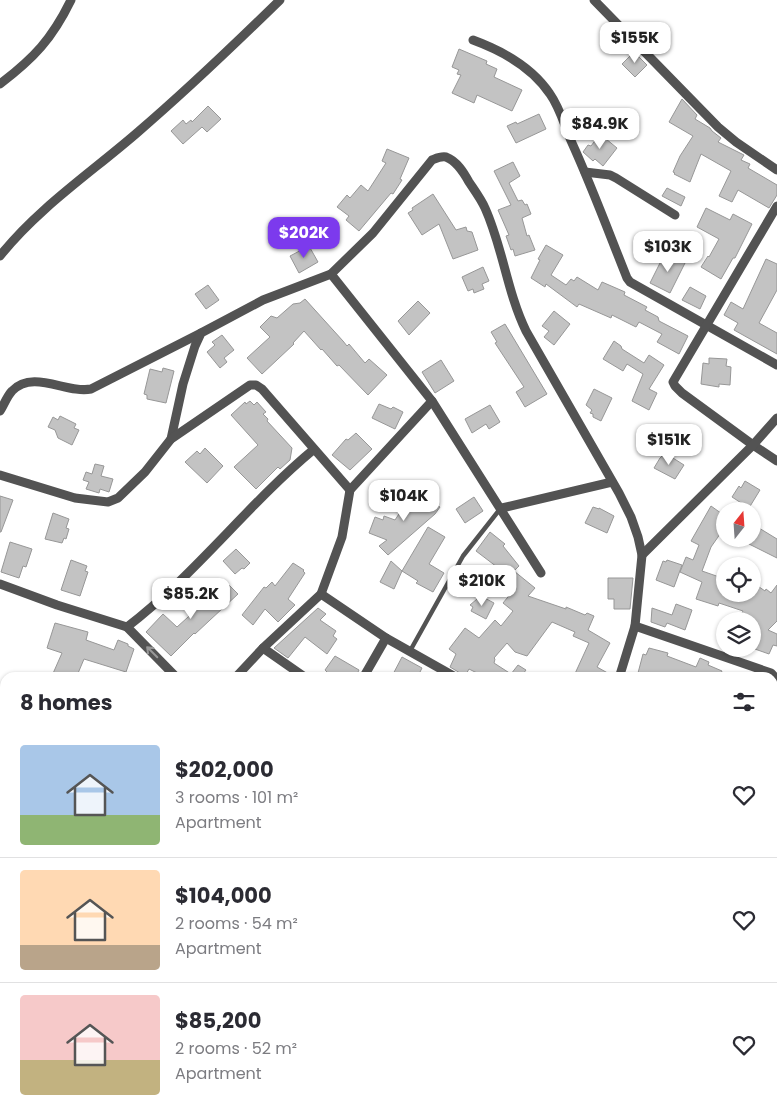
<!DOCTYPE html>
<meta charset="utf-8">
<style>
:root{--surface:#fff;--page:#f2f2f3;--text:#2b2b33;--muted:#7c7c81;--line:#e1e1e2;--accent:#7c3aed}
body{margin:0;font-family:Poppins,sans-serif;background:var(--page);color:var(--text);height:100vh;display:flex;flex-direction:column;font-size:19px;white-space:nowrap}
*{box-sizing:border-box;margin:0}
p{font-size:16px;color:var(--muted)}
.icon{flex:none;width:28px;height:28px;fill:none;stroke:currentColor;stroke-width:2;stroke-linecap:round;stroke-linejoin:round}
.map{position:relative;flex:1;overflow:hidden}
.panel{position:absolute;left:0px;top:672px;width:778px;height:446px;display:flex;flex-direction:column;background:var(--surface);border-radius:15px 15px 0 0;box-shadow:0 1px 4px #0004}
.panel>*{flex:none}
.needle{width:32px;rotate:17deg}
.fabs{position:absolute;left:716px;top:502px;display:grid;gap:10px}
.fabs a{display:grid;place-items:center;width:45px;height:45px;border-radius:50%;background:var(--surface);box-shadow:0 1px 4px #0004;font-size:25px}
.price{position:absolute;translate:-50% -42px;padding:0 11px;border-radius:10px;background:#fff;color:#222;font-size:16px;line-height:32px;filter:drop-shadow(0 1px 2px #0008)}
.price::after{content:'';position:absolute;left:50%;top:30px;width:15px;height:11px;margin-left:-8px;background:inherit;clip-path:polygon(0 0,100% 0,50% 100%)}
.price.current{background:var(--accent);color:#fff}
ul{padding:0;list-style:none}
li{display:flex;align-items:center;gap:15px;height:125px;padding:0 20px}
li+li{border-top:1px solid var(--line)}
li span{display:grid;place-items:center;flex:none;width:140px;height:100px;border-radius:5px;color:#555}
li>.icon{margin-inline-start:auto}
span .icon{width:60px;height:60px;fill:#fffc;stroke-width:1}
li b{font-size:21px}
h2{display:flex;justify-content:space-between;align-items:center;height:60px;padding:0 20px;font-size:21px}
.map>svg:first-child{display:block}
.building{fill:#c3c3c3;stroke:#979797}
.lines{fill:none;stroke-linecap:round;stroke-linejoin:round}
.lane{stroke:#535353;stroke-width:4.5}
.street{stroke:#535353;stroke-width:9}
.oneway{stroke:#989898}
</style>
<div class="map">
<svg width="777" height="1118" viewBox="0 0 777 1118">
<rect width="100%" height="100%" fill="#fff"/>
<g class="building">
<polygon points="459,49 487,61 486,64 497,69 494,77 522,90 512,111 477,95 474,103 452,93 461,75 457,74 459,70 452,67"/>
<polygon points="634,52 647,65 635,77 622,64"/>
<polygon points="682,99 697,115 695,119 710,128 712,131 721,138 718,142 744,155 741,160 750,164 748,168 777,185 777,195 769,208 738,190 732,202 719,196 731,171 701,154 690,182 674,174 675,173 673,172 680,156 693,136 669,122"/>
<polygon points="208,106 221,119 207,132 202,127 183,144 171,131 183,120 186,124 191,120 192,122"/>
<polygon points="539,114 546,129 516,143 507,126 516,122 517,124"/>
<polygon points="600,134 617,148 603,166 595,159 593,161 583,152 588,145 591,146"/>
<polygon points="387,149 409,158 400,179 402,180 393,194 391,193 359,231 346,220 349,216 337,207 347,195 350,198 361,185 368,191 386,163 382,161"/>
<polygon points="513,162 520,176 509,183 518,201 522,200 525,205 527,204 531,214 522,218 527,236 529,235 535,250 515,256 513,249 511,250 506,236 509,235 498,210 511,205 494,171"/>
<polygon points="667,188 685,197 681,206 662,196"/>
<polygon points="433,194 456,230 466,227 467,231 472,232 478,250 453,259 439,224 422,235 408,213 413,210 412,208"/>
<polygon points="706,208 730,220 733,214 752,224 735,258 733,258 721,279 701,267 708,256 709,257 719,239 697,227"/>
<polygon points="546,245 563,255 551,275 566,285 571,279 574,281 577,277 598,290 602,282 625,292 624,295 647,307 645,310 658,317 659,321 688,336 679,354 657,342 662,334 639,322 636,327 612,315 611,318 579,304 577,307 546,284 545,287 531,278 540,260 538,259"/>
<polygon points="309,246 318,262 299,273 290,256"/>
<polygon points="665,253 685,263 670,293 650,283"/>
<polygon points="766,259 777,264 777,290 759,323 777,333 777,354 734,330 738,323 724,315 731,302 743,309"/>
<polygon points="483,267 489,281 482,284 484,289 474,293 473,289 468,291 462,277"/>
<polygon points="208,285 219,300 206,309 195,294"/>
<polygon points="690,287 706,296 700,309 682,300"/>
<polygon points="305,299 343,341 347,346 349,344 365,363 369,359 387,375 368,395 339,365 337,366 322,349 321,350 304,331 293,343 294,344 262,374 247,358 270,337 260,327 271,316 277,318 293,304 300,303"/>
<polygon points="418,301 430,313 409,335 398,321"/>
<polygon points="554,311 570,324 554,345 544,337 549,331 542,326"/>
<polygon points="505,324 547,394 525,407 516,392 524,387 495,343 497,342 491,332"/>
<polygon points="222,335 234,350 224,358 227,362 220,368 207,352 215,345 212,342"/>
<polygon points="614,341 621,346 622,349 644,363 649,355 664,365 649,389 657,393 649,410 632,401 643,374 627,364 623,371 603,359"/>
<polygon points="709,358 727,359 726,366 731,367 730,385 719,384 719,387 701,384 703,363 709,364"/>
<polygon points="441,360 454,381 435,393 422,372"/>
<polygon points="163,368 174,371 166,403 147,399 147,395 144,394 150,369 162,372"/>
<polygon points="594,389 612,398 601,421 593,417 593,414 590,413 592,410 586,405"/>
<polygon points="250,401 254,405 257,402 266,412 263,414 268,419 267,421 292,448 290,460 280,469 278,467 256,489 234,467 258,445 231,415 245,402 246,404"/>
<polygon points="379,404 391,409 393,407 403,412 395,429 372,418"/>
<polygon points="490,405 500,422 489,429 486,424 472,433 465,419"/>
<polygon points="60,416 76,424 74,428 79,430 72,445 58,438 55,430 48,427 53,417 58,420"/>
<polygon points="356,433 372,449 350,470 332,455 346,439 348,440"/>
<polygon points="205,448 223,466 207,483 185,462 197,451 200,454"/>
<polygon points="665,453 684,465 675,479 654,468 660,458"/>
<polygon points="95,464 104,466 101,476 113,479 109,492 100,489 99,493 86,489 89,482 83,480 86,472 92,474"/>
<polygon points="745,481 760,490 749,508 732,497 739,486 741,488"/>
<polygon points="414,491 440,507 435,514 388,555 379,546 387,540 369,533 375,517 383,520 384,516 395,520"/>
<polygon points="0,496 13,500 1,532 0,532"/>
<polygon points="474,497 483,511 465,523 456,509"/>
<polygon points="711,506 725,516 725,527 711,547 702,571 725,579 725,594 752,594 752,582 765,591 766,589 771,593 777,585 777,621 768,630 777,634 777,646 773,645 769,654 752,648 752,621 738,621 743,611 719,603 718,606 696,599 702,582 680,572 686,557 693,560 699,545 691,541"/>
<polygon points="593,507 599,509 599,508 614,516 607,533 585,523"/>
<polygon points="53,513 69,519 66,528 69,529 66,539 64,538 62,543 45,539"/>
<polygon points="428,527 445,537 429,564 444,573 433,592 416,583 418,581 402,571"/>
<polygon points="759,528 777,539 777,558 749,544"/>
<polygon points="490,532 505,544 503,546 519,566 514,571 535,588 528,596 566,609 566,607 585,615 587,613 594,616 588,630 610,643 597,667 613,676 613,678 573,678 589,643 573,636 575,632 552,622 527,656 515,652 507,643 494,658 495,659 494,663 511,674 518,665 526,670 520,678 487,678 469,669 465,676 450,667 456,654 449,649 465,628 479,638 495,620 501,626 513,611 503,603 512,592 494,571 497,567 476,551"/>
<polygon points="10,542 32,549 26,567 23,566 19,578 1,572"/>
<polygon points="236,549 250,563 244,569 242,568 235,574 223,561"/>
<polygon points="71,560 87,566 85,571 88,572 80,596 61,590"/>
<polygon points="667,560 682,565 674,587 656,580 663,561 666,562"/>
<polygon points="391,561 402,571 394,589 380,582"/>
<polygon points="293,563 304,570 303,571 305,573 288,599 295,605 278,622 265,609 253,625 242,615 264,587 266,588 272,582 275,586"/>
<polygon points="608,578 633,578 630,609 614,609 614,599 608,599"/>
<polygon points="224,580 238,594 195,634 194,633 171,656 146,632 163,614 177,627 208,599 206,596"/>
<polygon points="479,595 494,603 486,619 471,611 473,607 470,605 477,599"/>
<polygon points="676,604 692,610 685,630 667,623 665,627 651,622 652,608 672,615"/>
<polygon points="318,608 326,614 320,620 336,631 333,636 337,639 327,654 305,637 288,658 274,648"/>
<polygon points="55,623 88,632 86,640 114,650 118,640 128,644 128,646 134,649 126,672 84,659 76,678 51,678 62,653 47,648"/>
<polygon points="649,648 668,653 667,656 696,667 700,658 709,662 708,665 722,671 719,678 654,678 638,673 643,654 646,655"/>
<polygon points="335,656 359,670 355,678 325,678 328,673 325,670"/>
<polygon points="402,657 422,668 417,678 391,678"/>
</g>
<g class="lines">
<polyline class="lane" points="410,651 463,556 500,509"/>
<g class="street">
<polyline points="594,0 718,127 736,142 777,170"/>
<path d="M473,40C503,51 532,67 550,94C560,108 565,127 572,143C592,187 609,233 627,278L630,282L777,365"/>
<path d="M0,84C34,58 52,39 71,0"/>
<polyline points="585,172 610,175 616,178 675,215"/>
<polyline points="777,206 673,382 675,386 682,393 753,445 777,461"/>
<path d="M0,256C38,208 92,172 138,132C187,90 234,45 280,0"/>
<polyline points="331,274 432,401 541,573"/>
<path d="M0,411C4,405 7,396 12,391C33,369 67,394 91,389L201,333"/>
<path d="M171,439L183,384L195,346L201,333L263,300L331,274L373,233L432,160C437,158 441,156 446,157C457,161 464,173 469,182C475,191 481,199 485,208C503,248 507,292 526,331L619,493L631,517L638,537L642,555L635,626L619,678"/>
<polyline points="0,475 75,498 108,502 118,498 145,472 171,439 250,385 256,385 262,389 350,490"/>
<polyline points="502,508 612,482"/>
<polyline points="642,555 753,445 777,418"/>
<path d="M0,584L57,605L127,627C195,575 247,505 313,450"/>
<polyline points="321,594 386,638 457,678"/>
<polyline points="635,626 771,673 777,679"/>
<polyline points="127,627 177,678"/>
<polyline points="263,648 306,678"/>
<polyline points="235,678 263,648 321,594 342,537 350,490 432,401"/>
<polyline points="363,678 386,638"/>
<polyline points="0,718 5,720"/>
<polyline points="772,829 777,834"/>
<polyline points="0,891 5,895"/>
<polyline points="772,985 777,989"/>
<polyline points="772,1048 777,1043"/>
<polyline points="498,1114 503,1118"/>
<polyline points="708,1114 713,1118"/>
<polyline points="737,1114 742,1118"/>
<polyline points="28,1118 31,1114"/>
<polyline points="123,1118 128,1114"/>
<polyline points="152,1118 157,1114"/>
<polyline points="456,1118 458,1114"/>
</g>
</g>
<defs><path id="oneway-shaft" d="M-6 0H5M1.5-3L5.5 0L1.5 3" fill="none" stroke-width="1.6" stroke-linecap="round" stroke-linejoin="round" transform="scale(1.25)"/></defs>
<use class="oneway" href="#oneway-shaft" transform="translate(152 652) rotate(-135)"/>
</svg>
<div class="fabs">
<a><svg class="needle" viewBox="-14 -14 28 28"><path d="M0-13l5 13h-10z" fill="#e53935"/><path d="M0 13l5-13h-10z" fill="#7c7c81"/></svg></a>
<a><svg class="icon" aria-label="locate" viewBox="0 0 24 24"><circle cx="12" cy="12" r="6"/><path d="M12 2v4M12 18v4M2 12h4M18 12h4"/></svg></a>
<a><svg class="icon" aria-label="layers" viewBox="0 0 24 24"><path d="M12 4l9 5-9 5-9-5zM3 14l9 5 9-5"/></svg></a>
</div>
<b class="price" style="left:635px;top:64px">$155K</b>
<b class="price" style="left:600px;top:150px">$84.9K</b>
<b class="price current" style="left:304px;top:259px">$202K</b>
<b class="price" style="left:668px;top:273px">$103K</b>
<b class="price" style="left:669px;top:466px">$151K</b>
<b class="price" style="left:404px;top:522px">$104K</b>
<b class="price" style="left:482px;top:607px">$210K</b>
<b class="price" style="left:191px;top:620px">$85.2K</b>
<section class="panel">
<h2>8 homes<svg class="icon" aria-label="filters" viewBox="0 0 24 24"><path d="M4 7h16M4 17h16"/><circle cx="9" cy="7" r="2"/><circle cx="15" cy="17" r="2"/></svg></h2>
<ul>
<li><span style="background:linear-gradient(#a9c7e8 70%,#8fb573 0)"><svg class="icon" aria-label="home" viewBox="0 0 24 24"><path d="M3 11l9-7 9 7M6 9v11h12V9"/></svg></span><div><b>$202,000</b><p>3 rooms · 101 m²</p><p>Apartment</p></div><svg class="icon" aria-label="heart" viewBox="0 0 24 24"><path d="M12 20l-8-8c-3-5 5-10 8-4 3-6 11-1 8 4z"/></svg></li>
<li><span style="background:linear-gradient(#ffd9b3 75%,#b9a48a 0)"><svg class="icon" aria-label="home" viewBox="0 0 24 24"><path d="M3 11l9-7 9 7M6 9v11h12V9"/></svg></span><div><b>$104,000</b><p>2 rooms · 54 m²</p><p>Apartment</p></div><svg class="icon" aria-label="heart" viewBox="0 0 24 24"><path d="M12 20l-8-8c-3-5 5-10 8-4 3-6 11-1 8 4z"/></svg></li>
<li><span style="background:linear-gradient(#f6c9c9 65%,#c2b280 0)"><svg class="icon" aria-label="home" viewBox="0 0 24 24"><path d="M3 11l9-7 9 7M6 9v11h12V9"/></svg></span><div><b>$85,200</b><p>2 rooms · 52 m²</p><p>Apartment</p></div><svg class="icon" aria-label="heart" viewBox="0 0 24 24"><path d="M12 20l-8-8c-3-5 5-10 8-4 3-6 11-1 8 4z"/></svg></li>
</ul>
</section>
</div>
